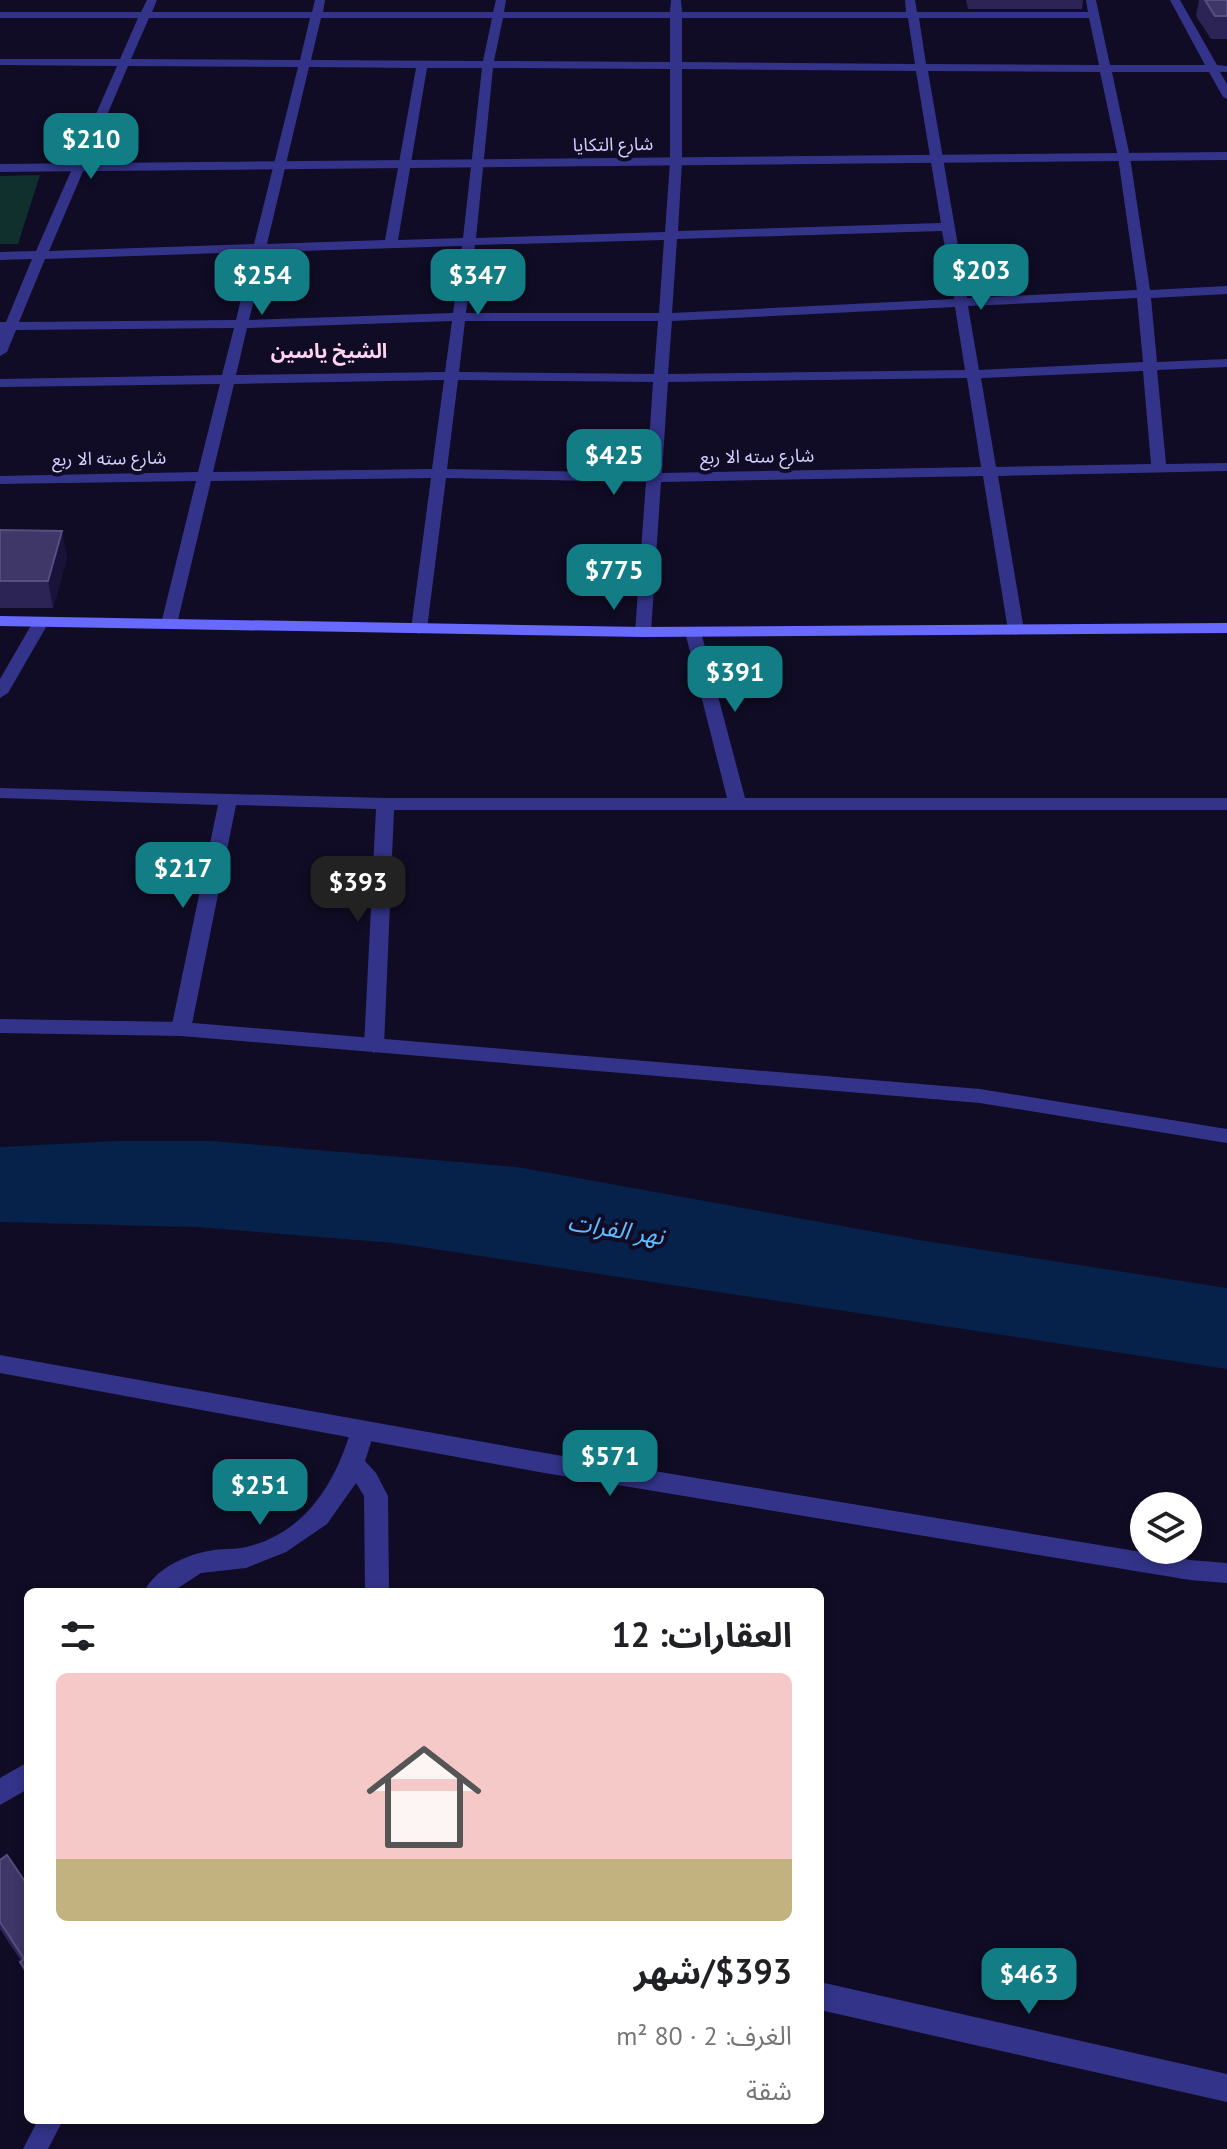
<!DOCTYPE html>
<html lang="ar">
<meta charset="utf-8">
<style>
:root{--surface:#fff;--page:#f6f6f6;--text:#202124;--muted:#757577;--accent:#127d85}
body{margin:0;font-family:"PT Sans","Noto Sans Arabic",sans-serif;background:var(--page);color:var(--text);direction:rtl;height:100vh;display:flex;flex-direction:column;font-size:30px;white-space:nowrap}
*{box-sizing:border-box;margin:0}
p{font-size:26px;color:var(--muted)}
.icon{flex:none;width:44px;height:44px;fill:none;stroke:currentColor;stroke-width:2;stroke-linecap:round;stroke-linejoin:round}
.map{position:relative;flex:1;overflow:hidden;direction:ltr}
.side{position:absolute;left:24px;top:1588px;width:800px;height:536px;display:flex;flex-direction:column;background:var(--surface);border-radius:12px;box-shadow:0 4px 12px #0003;direction:rtl}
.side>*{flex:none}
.tools{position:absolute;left:1130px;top:1492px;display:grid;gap:16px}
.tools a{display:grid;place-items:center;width:72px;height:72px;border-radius:50%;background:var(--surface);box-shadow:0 4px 12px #0003;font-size:40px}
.price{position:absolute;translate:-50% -68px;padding:0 18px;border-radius:16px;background:var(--accent);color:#fff;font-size:26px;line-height:52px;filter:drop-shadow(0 2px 4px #0008)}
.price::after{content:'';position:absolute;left:50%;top:48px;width:24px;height:18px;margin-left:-12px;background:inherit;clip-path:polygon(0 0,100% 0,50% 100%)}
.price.on{background:#222;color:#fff}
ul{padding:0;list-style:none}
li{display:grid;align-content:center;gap:16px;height:424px;padding:0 32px}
li span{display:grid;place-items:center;height:248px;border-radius:12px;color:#555}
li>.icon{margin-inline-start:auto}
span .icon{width:144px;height:144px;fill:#fffc;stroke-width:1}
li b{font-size:34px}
h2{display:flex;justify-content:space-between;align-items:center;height:96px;padding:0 32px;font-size:34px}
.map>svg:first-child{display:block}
.green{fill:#0f302d}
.water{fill:#07224a}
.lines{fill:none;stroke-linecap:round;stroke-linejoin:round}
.service{fill:#333489;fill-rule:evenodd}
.minor{fill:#333489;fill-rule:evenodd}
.tertiary{fill:#333489;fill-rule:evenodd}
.secondary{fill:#686aff;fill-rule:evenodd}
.wall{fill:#2c2455}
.shaded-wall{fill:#19133a}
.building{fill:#3e3767;stroke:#554f7f;stroke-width:2}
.labels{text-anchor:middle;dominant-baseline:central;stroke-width:8;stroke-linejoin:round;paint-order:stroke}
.far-street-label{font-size:18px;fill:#d4d1ff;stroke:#100c25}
.far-neighbourhood-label{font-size:20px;font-weight:bold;fill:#ffd3f1;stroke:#100c25}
.water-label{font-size:24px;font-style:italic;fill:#5fbcff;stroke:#100c25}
</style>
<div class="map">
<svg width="1227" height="2149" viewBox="0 0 1227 2149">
<rect width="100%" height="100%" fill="#100c25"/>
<polygon class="green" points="40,175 18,244 0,244 0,176"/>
<polygon class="water" points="117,1141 212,1141 517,1167 925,1241 1227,1288 1227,1369 395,1243 196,1227 0,1222 0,1147"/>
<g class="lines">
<polygon class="service" points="38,2120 63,2120 48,2149 23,2149"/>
<g class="minor">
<path d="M147,0H157L152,12H312L315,0H325L323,12H493L496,0H506L504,12H670L671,0H681L682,12H906L905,0H915L917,12H1088L1086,0H1096L1110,65H1205L1170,0H1180L1217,65L1227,66V72H1220L1227,84V99L1223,97L1209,72H1112L1130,157L1150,290L1227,286V294L1151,298L1157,362L1227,359V367L1157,370L1166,464L1227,463V471L998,476L1024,630L1016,635L1008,630L983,476L661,482L651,632L643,637L635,632L646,482L446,478L427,629L419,634L411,629L431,478L211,481L177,624L175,627H163L161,624L196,481L0,484V476L198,472L220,384L0,387V379L222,375L234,328L16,330L7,352L0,356V322H6L32,259L0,260V252L36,251L117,66L0,65V59H120L138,18H0V12H141ZM149,18H310L300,60L131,59ZM321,18H492L483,61L311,60ZM503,18H670V62L494,61ZM682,18H908L915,64L682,62ZM919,18H1089L1099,65L926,64ZM128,66L298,67L254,244L49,251ZM309,67L416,68L385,240L267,244ZM427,68H482L463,238L398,240ZM493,68L670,69V162L665,232L476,238ZM682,69L916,71L941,223L678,231L682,162ZM928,71L1100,72L1118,157L1137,290L967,298ZM942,231L954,299L672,313L677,239ZM664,240L659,313H466L475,245ZM462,246L453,313L249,320L266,252ZM252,252L236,320L19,322L45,259ZM1137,298L1143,362L979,370L968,306ZM955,307L965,370L668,374L672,321ZM452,321L445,372L236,375L247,328ZM465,321H658L654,374L459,372ZM1143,371L1151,464L996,467L981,378ZM967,378L981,467L662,473L668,382ZM444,380L432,469L213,472L234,384ZM458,380L653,382L647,473L447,469Z"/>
<polygon points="41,617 49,622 8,693 0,698 0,679 33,622"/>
<polygon points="693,627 701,632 745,798 1227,798 1227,810 394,810 384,1046 374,1053 364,1046 376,809 236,805 191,1029 181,1036 171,1029 218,805 0,798 0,788 385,798 727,798 685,632"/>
<path d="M363,1421L371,1423L375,1430L365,1461L376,1473L388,1496L389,1592H365L364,1496L356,1483L327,1524L286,1552L246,1568L201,1573L172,1592H144C155,1569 185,1555 209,1551C221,1548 234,1550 246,1547C305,1533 335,1484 351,1430L355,1423Z"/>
<polygon points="28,1762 28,1789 0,1805 0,1778"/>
<polygon points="820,1982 1227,2074 1227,2102 820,2010"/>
</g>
<g class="tertiary">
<polygon points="1227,152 1227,160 0,172 0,164"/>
<polygon points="0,1019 181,1022 980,1089 1227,1129 1227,1143 980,1103 181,1036 0,1033"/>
<polygon points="0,1355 539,1452 1190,1560 1227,1563 1227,1583 1190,1580 539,1472 0,1373"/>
</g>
<polygon class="secondary" points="0,616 643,627 1227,623 1227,633 643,637 0,626"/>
</g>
<g class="wall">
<polygon points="966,0 1083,0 1082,9 968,9"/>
<polygon points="1199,0 1227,0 1227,39 1211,39 1196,16"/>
<polygon points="0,530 67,557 53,608 0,608"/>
<polygon points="0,1860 28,1886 28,1981 20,1962 21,1961 0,1929"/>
</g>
<polygon class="shaded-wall" points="62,531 67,557 53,608 48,581"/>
<g class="building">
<polygon points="1205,0 1227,0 1227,16 1215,16"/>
<polygon points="0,530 62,531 48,581 0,581"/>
<polygon points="7,1855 28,1886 28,1974 20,1962 24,1959 0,1922 0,1860"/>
</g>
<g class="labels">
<g class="far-street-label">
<text transform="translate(613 144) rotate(-1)">شارع التكايا</text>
<text transform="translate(757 456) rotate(-1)">شارع سته الا ربع</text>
<text transform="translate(109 458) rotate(-1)">شارع سته الا ربع</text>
</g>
<g class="far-neighbourhood-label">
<text x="329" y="351">الشيخ ياسين</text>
</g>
<g class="water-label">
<text transform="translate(616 1229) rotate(9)">نهر الفرات</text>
</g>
</g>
</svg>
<div class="tools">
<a><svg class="icon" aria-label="layers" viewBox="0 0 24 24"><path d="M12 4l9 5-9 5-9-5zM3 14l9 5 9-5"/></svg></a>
</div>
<b class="price" style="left:91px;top:181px">$210</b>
<b class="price" style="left:981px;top:312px">$203</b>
<b class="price" style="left:262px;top:317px">$254</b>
<b class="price" style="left:478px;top:317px">$347</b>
<b class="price" style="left:614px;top:497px">$425</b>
<b class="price" style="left:614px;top:612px">$775</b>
<b class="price" style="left:735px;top:714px">$391</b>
<b class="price" style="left:183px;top:910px">$217</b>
<b class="price on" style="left:358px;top:924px">$393</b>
<b class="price" style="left:610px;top:1498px">$571</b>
<b class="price" style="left:260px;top:1527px">$251</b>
<b class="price" style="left:1029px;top:2016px">$463</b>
<section class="side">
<h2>العقارات: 12<svg class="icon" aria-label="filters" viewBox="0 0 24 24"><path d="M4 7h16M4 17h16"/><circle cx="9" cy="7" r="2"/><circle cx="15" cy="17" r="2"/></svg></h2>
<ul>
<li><span style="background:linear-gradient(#f6c9c9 75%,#c2b280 0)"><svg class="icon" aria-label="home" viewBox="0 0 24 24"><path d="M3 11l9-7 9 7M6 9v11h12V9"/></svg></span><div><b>$393/شهر</b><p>الغرف: 2 · 80 m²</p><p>شقة</p></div></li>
</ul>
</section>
</div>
